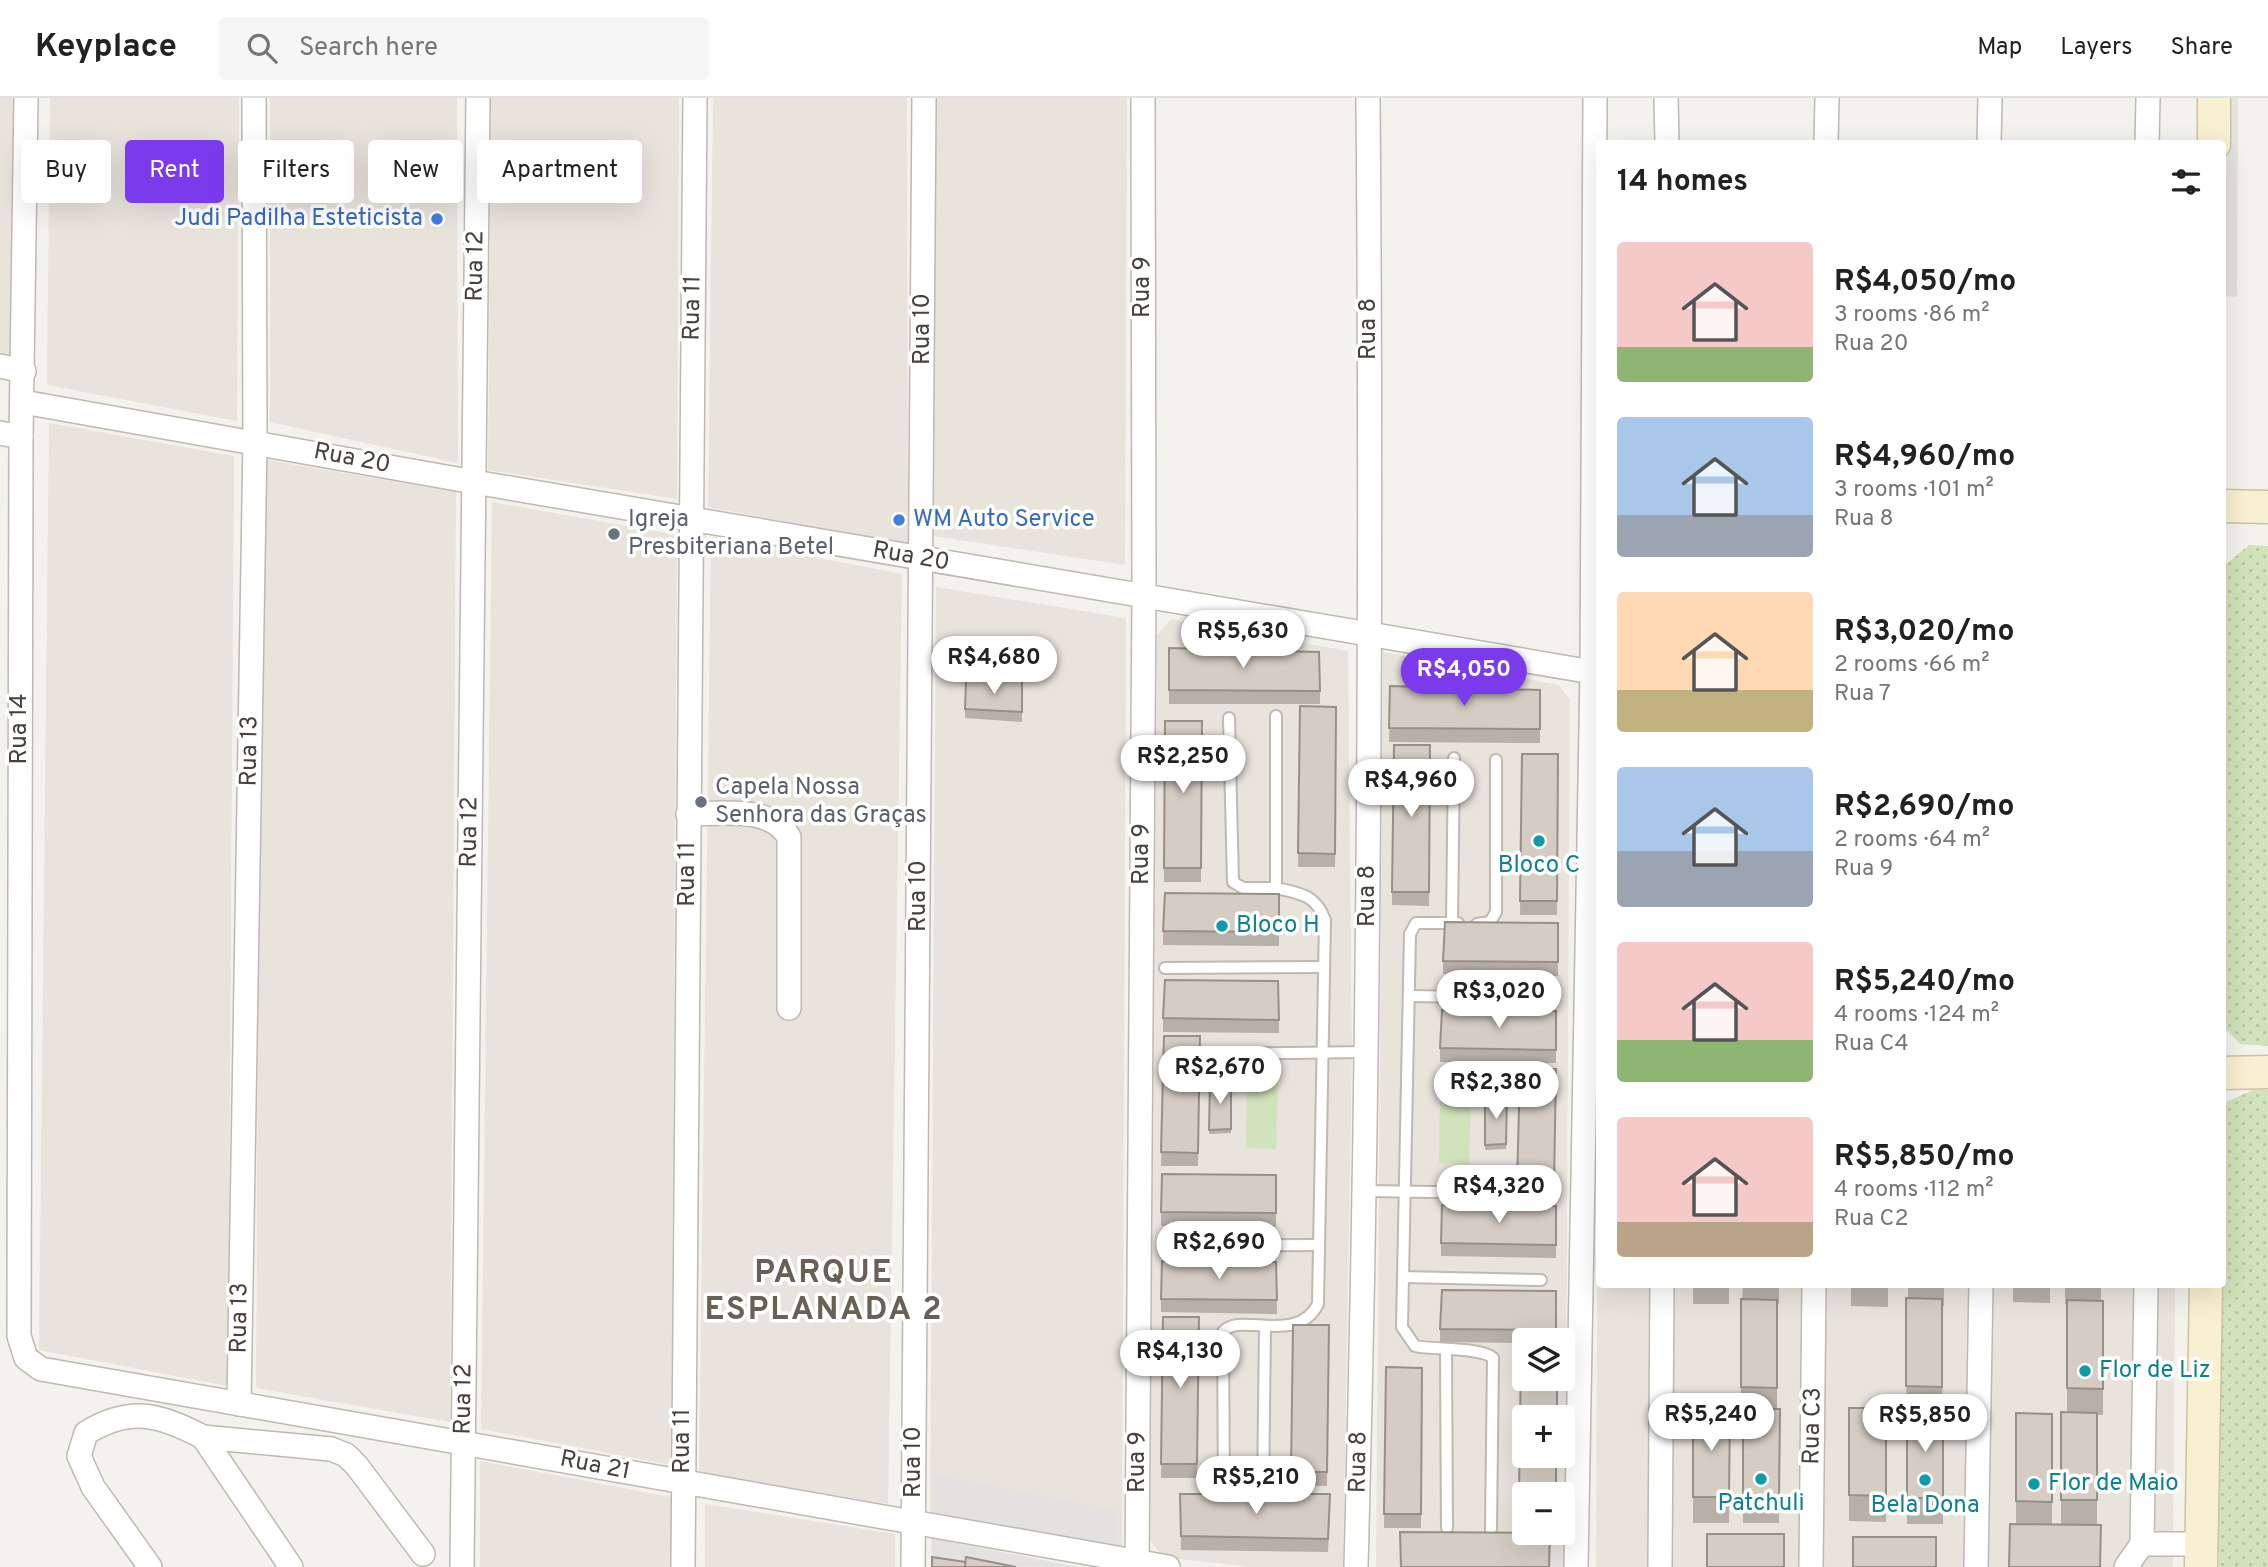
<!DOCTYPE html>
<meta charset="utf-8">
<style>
:root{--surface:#fff;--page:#f6f6f6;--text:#222;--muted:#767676;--line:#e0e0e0;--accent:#7c3aed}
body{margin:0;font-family:Overpass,sans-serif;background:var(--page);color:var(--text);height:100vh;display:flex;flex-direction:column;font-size:26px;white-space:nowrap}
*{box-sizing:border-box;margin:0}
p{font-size:23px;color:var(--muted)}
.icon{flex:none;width:38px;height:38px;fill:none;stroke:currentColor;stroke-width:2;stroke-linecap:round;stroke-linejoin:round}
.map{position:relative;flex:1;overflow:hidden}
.panel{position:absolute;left:1596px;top:42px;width:630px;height:1148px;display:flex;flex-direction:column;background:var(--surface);border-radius:7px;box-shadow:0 7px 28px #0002}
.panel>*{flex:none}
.hud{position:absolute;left:21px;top:42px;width:665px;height:63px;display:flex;gap:14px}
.buttons{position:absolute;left:1512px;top:1230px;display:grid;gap:14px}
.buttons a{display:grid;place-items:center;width:63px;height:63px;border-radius:7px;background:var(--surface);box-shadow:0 7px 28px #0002;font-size:35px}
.price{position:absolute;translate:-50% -60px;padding:0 16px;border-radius:24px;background:#fff;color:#222;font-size:23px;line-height:46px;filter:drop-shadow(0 2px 4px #0008)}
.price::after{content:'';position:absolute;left:50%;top:42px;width:21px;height:16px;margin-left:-10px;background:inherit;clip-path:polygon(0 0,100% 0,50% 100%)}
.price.selected{background:var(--accent);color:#fff}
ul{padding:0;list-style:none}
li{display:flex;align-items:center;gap:21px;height:175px;padding:0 21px}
li span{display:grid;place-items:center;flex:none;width:196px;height:140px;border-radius:7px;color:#555}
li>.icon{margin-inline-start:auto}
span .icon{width:84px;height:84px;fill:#fffc;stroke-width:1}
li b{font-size:30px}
h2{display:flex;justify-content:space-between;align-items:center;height:84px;padding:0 21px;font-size:30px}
.tag{padding:0 24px;border-radius:7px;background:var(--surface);box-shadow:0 7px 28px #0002;font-size:24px;line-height:63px}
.tag.selected{background:var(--accent);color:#fff}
header{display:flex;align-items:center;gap:42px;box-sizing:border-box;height:98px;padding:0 35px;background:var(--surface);border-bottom:2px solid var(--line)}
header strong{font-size:33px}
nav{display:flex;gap:38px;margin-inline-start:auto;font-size:24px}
.search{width:490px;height:63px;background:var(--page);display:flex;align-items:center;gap:18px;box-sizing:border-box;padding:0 24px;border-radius:7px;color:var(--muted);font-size:26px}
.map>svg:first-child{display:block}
.residential{fill:#e8e3db;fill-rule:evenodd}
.grass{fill:url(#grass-dots)}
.pitch{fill:#d1e3ba}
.parking{fill:#e4e2e0}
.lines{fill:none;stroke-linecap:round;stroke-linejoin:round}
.lane-casing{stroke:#bfb9af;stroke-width:14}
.street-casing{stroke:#bfb9af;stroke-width:26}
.secondary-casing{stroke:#cec2a1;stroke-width:35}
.lane{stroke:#fff;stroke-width:10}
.street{stroke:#fff;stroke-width:23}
.secondary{stroke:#f9efd1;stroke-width:32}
.wall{fill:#b7b0a8}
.building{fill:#d5cdc3;stroke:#959088;stroke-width:2}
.shop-dot{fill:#3f7fe0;stroke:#fff;stroke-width:2.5}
.worship-dot{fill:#6b7280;stroke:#fff;stroke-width:2.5}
.culture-dot{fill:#0f9aa8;stroke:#fff;stroke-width:2.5}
.labels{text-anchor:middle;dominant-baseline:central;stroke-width:7;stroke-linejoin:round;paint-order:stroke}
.shop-label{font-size:24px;fill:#366cbe;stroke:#fff;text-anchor:end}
.street-label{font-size:24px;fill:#48423a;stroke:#fff}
.worship-label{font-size:24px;fill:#5b616d;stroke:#fff;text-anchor:start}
.culture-label{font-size:24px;fill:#0d838f;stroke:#fff}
.district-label{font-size:32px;font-weight:bold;letter-spacing:2px;fill:#6a6053;stroke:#fff}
</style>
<header>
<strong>Keyplace</strong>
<div class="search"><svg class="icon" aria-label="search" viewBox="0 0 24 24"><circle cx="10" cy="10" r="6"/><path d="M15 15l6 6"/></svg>Search here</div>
<nav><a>Map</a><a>Layers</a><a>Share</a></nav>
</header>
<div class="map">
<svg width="2268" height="1469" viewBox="0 0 2268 1469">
<defs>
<pattern id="grass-dots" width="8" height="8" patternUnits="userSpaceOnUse" patternTransform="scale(1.75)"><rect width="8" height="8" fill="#d1e3ba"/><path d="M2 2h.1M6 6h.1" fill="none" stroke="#b5c4a1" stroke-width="1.8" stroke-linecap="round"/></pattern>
</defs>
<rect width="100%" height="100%" fill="#f4f2ec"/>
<g class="residential">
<polygon points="0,0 13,0 14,257 0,254"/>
<polygon points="50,0 239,0 237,323 47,287"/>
<polygon points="270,0 457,0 458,365 270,324"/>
<polygon points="491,0 679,0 677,401 488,372"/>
<polygon points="713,0 907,0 908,447 708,409"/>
<polygon points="936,0 1127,0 1125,467 933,438"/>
<polygon points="49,325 234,358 228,1288 39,1252"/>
<polygon points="261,361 456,394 450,1324 256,1290"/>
<polygon points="492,404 677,437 671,1367 481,1331"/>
<polygon points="711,439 902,476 888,1406 699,1374"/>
<polygon points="936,489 1126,520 1122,1449 930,1419"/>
<polygon points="1171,521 1348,553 1352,954 1343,1469 1251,1469 1163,1459 1150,1442 1157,537"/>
<path d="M1383,554L1559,587L1570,602L1565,1469H1376ZM1524,1242H1563V1281H1524ZM1524,1320H1563V1358H1524ZM1524,1396H1563V1435H1524Z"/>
<polygon points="1599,728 1600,1186 2175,1187 2173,1469 1596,1469"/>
<polygon points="480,1363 671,1399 672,1469 480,1469"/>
<polygon points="705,1406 895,1436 895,1469 705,1469"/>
</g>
<g class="grass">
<polygon points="2249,447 2268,448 2268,948 2240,946 2222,927 2225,467"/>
<polygon points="2255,991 2268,992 2268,1469 2219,1469 2217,1187 2222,1186 2222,1017 2224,1005"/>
</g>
<g class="pitch">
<polygon points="1247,983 1278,984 1276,1051 1246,1050"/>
<polygon points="1440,998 1471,999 1469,1066 1439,1065"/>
</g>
<g class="parking">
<polygon points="2223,0 2238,0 2237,199 2223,198"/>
<polygon points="937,1377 1118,1413 1116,1452 936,1418"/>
<polygon points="931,1440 1078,1469 932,1468"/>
</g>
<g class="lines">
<g class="lane-casing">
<g id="lane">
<polyline points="1229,620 1233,784 1243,790 1276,790"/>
<polyline points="1452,825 1454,660"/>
<path d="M1458,825H1416L1410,836L1402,1229L1415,1248C1434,1252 1481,1249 1493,1260L1491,1431"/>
<polyline points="1477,826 1490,824 1496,814 1496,662"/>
<polyline points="1165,870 1324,869"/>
<polyline points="1410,898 1543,900"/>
<polyline points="1218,956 1367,954"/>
<polyline points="1366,1093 1500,1095"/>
<polyline points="1168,1148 1319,1147"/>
<polyline points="1403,1179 1541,1182"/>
<polyline points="1446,1253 1447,1430"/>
<path d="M1224,1395L1223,1234C1239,1213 1297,1248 1318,1206L1325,822C1316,797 1300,795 1276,790V618"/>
<polyline points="1263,1397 1265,1228"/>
</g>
</g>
<g class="street-casing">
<g id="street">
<polyline points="26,0 21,339 19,1238 26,1260 41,1271 1168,1469"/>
<polyline points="1666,0 1667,46"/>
<polyline points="1826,46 1827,0"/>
<polyline points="1989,46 1990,0"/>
<polyline points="2147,46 2148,0"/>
<polyline points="0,268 24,273"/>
<polyline points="23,304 474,384 1592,574"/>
<polyline points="0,335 21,339"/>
<path d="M688,716C721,716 770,707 789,739V910"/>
<polyline points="2146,1186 2142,1446 2201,1446"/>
<polyline points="239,1306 255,343 254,0"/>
<path d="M150,1469L93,1389L79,1358L86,1335C130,1308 159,1316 203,1339"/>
<polyline points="291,1469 203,1339 331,1351 346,1357 357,1368 423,1456"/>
<polyline points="462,1469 478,0"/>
<polyline points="683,1469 695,0"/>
<polyline points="913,1469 924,0"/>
<polyline points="1137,1469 1144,498 1143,0"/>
<path d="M1356,1469C1369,979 1372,490 1368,0"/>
<polyline points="1576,1469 1592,574 1595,0"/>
<polyline points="1660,1469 1662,1186"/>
<polyline points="1811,1469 1814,1186"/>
<polyline points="1976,1469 1981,1186"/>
<polyline points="2126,1469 2142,1446"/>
</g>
</g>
<g class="secondary-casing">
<g id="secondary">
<polyline points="2214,0 2214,46"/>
<polyline points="2222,408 2268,409"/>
<polyline points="2222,975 2268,974"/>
<polyline points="2201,1469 2206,1186"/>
</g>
</g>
<use href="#lane" class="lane"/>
<use href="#street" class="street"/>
<use href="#secondary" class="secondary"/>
</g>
<g class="wall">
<polygon points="1169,550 1320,593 1320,606 1169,606"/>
<polygon points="1022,583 1022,624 965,620 965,611"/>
<polygon points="1390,588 1540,631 1540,645 1389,644"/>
<polygon points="1300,608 1336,609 1335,769 1298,769"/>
<polygon points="1165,623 1202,623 1201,784 1164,784"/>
<polygon points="1394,647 1430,647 1429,808 1392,807"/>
<polygon points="1522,656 1558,656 1557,817 1520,817"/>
<polygon points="1279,796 1279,848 1163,847 1163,833"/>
<polygon points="1558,825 1558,878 1443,876 1443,863"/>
<polygon points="1278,883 1279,935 1163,934 1163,920"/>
<polygon points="1164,938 1200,938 1198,1068 1161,1068"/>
<polygon points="1440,950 1556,952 1556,965 1440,964"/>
<polygon points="1520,971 1556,971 1554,1101 1517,1100"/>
<polygon points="1210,984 1231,984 1231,1035 1209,1036"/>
<polygon points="1485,999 1507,999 1506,1051 1485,1052"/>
<polygon points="1276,1077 1276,1129 1161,1128 1161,1114"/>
<polygon points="1556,1108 1556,1160 1441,1158 1441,1145"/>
<polygon points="1276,1164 1277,1216 1161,1214 1161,1201"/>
<rect x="1693" y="1186" width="36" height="20"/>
<polygon points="1743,1186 1779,1186 1779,1206 1777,1206 1777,1311 1780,1311 1779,1425 1743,1425 1743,1315 1741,1315 1741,1228"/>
<polygon points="1851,1186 1888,1186 1888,1209 1851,1208"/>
<polygon points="1908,1186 1944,1186 1944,1208 1942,1208 1943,1426 1907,1426 1906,1200 1908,1200"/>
<polygon points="2013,1186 2050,1186 2050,1205 2013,1204"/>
<polygon points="2065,1186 2101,1186 2101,1203 2103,1203 2103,1317 2097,1317 2097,1427 2016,1426 2016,1315 2052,1316 2052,1426 2061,1427 2061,1314 2067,1314 2067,1206 2065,1206"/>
<polygon points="1163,1219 1199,1219 1197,1380 1161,1380"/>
<polygon points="1293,1227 1329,1227 1327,1388 1291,1387"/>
<polygon points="1440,1231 1556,1232 1556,1242 1524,1242 1524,1245 1440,1244"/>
<polygon points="1521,1253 1524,1396 1524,1413 1519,1413"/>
<polygon points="1386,1269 1422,1270 1421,1430 1384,1430"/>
<polygon points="1849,1310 1886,1310 1886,1424 1849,1423"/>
<polygon points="1693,1311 1730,1311 1729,1425 1693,1425"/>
<polygon points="1180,1396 1330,1410 1328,1454 1181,1452"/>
</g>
<g class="building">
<polygon points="1169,550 1319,554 1320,593 1169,592"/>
<polygon points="966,583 1022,583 1022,614 965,611"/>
<polygon points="1390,588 1540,592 1540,631 1389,630"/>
<polygon points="1300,608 1336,609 1335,756 1298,755"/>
<polygon points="1165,623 1202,623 1201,770 1164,770"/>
<polygon points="1394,647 1430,647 1429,794 1392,794"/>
<polygon points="1522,656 1558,656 1557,803 1520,803"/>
<polygon points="1165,795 1279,796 1279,834 1163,833"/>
<polygon points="1445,824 1558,825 1558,864 1443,863"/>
<polygon points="1165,882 1278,883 1279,922 1163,920"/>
<polygon points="1442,912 1556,913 1556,952 1440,950"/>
<polygon points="1164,938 1200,938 1198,1055 1161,1054"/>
<polygon points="1520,971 1556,971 1554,1087 1517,1087"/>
<polygon points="1210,984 1231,984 1231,1031 1209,1032"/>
<polygon points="1485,999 1507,999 1506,1046 1485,1047"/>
<polygon points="1162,1076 1276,1077 1276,1115 1161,1114"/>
<polygon points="1442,1107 1556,1108 1556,1147 1441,1145"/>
<polygon points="1162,1163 1276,1164 1277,1202 1161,1201"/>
<polygon points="1442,1192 1556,1193 1556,1232 1440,1231"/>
<polygon points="1906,1200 1942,1201 1942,1289 1906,1288"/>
<polygon points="1741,1201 1777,1202 1777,1290 1741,1289"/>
<polygon points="2067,1202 2103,1203 2103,1291 2067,1290"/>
<polygon points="1163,1219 1199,1219 1197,1366 1161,1366"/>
<polygon points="1293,1227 1329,1227 1327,1374 1291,1374"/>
<polygon points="1521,1253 1524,1253 1524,1281 1557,1281 1557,1320 1524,1320 1524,1358 1556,1358 1556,1396 1524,1396 1524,1400 1519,1400"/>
<polygon points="1386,1269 1422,1270 1421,1416 1384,1416"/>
<polygon points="1849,1310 1886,1310 1886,1398 1849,1397"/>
<polygon points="1693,1311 1730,1311 1729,1399 1693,1399"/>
<polygon points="1743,1311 1780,1311 1779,1399 1743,1399"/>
<polygon points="1907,1312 1943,1313 1943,1400 1907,1400"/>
<polygon points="2061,1314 2097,1315 2097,1402 2061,1402"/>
<polygon points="2016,1315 2052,1316 2052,1404 2016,1403"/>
<polygon points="1180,1396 1330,1396 1328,1441 1181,1438"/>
<polygon points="2010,1426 2101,1427 2100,1469 2009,1469"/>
<polygon points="1400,1434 1550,1435 1549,1469 1401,1469"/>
<rect x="1707" y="1436" width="77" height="33"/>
<rect x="1853" y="1439" width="83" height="30"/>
<polygon points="932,1459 966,1464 965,1469 932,1469"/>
<polygon points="966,1459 1016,1469 965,1469"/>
</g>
<g class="shop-dot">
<circle cx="437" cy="121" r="7"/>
<circle cx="899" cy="422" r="7"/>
</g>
<g class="worship-dot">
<circle cx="614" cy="436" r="7"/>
<circle cx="701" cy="704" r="7"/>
</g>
<g class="culture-dot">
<circle cx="1539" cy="743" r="7"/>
<circle cx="1222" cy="828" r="7"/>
<circle cx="2085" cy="1273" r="7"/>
<circle cx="1761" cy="1381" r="7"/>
<circle cx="1925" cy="1382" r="7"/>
<circle cx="2034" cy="1386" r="7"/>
</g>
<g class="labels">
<g class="shop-label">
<text x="423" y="121">Judi Padilha Esteticista</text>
<text x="913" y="422" text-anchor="start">WM Auto Service</text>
</g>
<g class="street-label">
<text transform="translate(476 168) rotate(-89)">Rua 12</text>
<text transform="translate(1143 189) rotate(-90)">Rua 9</text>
<text transform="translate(693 210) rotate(-89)">Rua 11</text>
<text transform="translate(923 231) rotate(-90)">Rua 10</text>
<text transform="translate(1369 231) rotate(-90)">Rua 8</text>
<text transform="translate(352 361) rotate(11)">Rua 20</text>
<text transform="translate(911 459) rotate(10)">Rua 20</text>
<text transform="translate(20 631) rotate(-90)">Rua 14</text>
<text transform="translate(250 653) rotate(-89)">Rua 13</text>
<text transform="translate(470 734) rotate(-89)">Rua 12</text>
<text transform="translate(1142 756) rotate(-90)">Rua 9</text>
<text transform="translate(688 776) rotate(-90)">Rua 11</text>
<text transform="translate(919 798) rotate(-90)">Rua 10</text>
<text transform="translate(1368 798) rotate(-90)">Rua 8</text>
<text transform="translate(240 1220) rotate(-89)">Rua 13</text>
<text transform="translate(464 1301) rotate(-89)">Rua 12</text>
<text transform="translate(1813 1328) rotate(-89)">Rua C3</text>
<text transform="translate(683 1343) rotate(-90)">Rua 11</text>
<text transform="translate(914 1364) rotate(-90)">Rua 10</text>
<text transform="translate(1138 1364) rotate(-90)">Rua 9</text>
<text transform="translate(1359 1364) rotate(-89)">Rua 8</text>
<text transform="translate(595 1368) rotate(11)">Rua 21</text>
</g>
<g class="worship-label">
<text x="628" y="422">Igreja<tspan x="628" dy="28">Presbiteriana Betel</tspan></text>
<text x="715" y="690">Capela Nossa<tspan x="715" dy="28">Senhora das Graças</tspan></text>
</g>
<g class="culture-label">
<text x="1539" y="768">Bloco C</text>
<text x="1236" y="828" text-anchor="start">Bloco H</text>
<text x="2099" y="1273" text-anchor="start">Flor de Liz</text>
<text x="2048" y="1386" text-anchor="start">Flor de Maio</text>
<text x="1761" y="1406">Patchuli</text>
<text x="1925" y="1408">Bela Dona</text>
</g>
<g class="district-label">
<text x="824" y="1176">PARQUE<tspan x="824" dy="37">ESPLANADA 2</tspan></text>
</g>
</g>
</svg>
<div class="buttons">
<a><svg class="icon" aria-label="layers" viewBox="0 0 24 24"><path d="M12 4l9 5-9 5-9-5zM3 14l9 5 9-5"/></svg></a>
<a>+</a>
<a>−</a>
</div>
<b class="price" style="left:1243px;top:572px">R$5,630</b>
<b class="price" style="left:994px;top:598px">R$4,680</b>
<b class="price selected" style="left:1464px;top:610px">R$4,050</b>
<b class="price" style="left:1183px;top:697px">R$2,250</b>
<b class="price" style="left:1411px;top:721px">R$4,960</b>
<b class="price" style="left:1499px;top:932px">R$3,020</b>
<b class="price" style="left:1220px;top:1008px">R$2,670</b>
<b class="price" style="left:1496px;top:1023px">R$2,380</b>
<b class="price" style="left:1499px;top:1127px">R$4,320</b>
<b class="price" style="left:1219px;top:1183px">R$2,690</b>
<b class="price" style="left:1180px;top:1292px">R$4,130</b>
<b class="price" style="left:1711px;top:1355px">R$5,240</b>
<b class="price" style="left:1925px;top:1356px">R$5,850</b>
<b class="price" style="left:1256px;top:1418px">R$5,210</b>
<div class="hud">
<a class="tag">Buy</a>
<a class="tag selected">Rent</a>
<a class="tag">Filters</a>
<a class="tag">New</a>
<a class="tag">Apartment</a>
</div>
<section class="panel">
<h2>14 homes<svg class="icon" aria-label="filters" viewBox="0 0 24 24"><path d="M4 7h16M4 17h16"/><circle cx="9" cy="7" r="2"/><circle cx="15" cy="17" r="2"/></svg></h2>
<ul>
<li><span style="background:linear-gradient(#f6c9c9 75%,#8fb573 0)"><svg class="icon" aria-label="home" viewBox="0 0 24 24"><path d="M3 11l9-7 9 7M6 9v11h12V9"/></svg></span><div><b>R$4,050/mo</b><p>3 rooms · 86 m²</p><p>Rua 20</p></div></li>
<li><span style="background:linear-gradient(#a9c7e8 70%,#9aa5b1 0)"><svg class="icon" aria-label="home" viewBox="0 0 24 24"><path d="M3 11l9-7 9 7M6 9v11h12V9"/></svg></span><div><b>R$4,960/mo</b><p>3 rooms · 101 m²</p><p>Rua 8</p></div></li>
<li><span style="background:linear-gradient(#ffd9b3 70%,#c2b280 0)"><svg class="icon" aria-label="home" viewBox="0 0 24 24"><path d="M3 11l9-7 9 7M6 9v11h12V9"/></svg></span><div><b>R$3,020/mo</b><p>2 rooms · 66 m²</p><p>Rua 7</p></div></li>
<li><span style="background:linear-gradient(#a9c7e8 60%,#9aa5b1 0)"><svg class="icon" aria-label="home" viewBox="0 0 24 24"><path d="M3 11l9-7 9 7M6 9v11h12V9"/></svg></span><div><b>R$2,690/mo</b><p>2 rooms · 64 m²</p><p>Rua 9</p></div></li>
<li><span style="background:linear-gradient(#f6c9c9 70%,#8fb573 0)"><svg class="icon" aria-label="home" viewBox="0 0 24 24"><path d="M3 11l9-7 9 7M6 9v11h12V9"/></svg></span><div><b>R$5,240/mo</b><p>4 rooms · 124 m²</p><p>Rua C4</p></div></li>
<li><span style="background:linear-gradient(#f6c9c9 75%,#b9a48a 0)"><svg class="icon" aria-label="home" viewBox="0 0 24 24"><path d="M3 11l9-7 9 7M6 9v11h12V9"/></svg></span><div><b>R$5,850/mo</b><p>4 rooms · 112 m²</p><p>Rua C2</p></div></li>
</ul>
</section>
</div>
